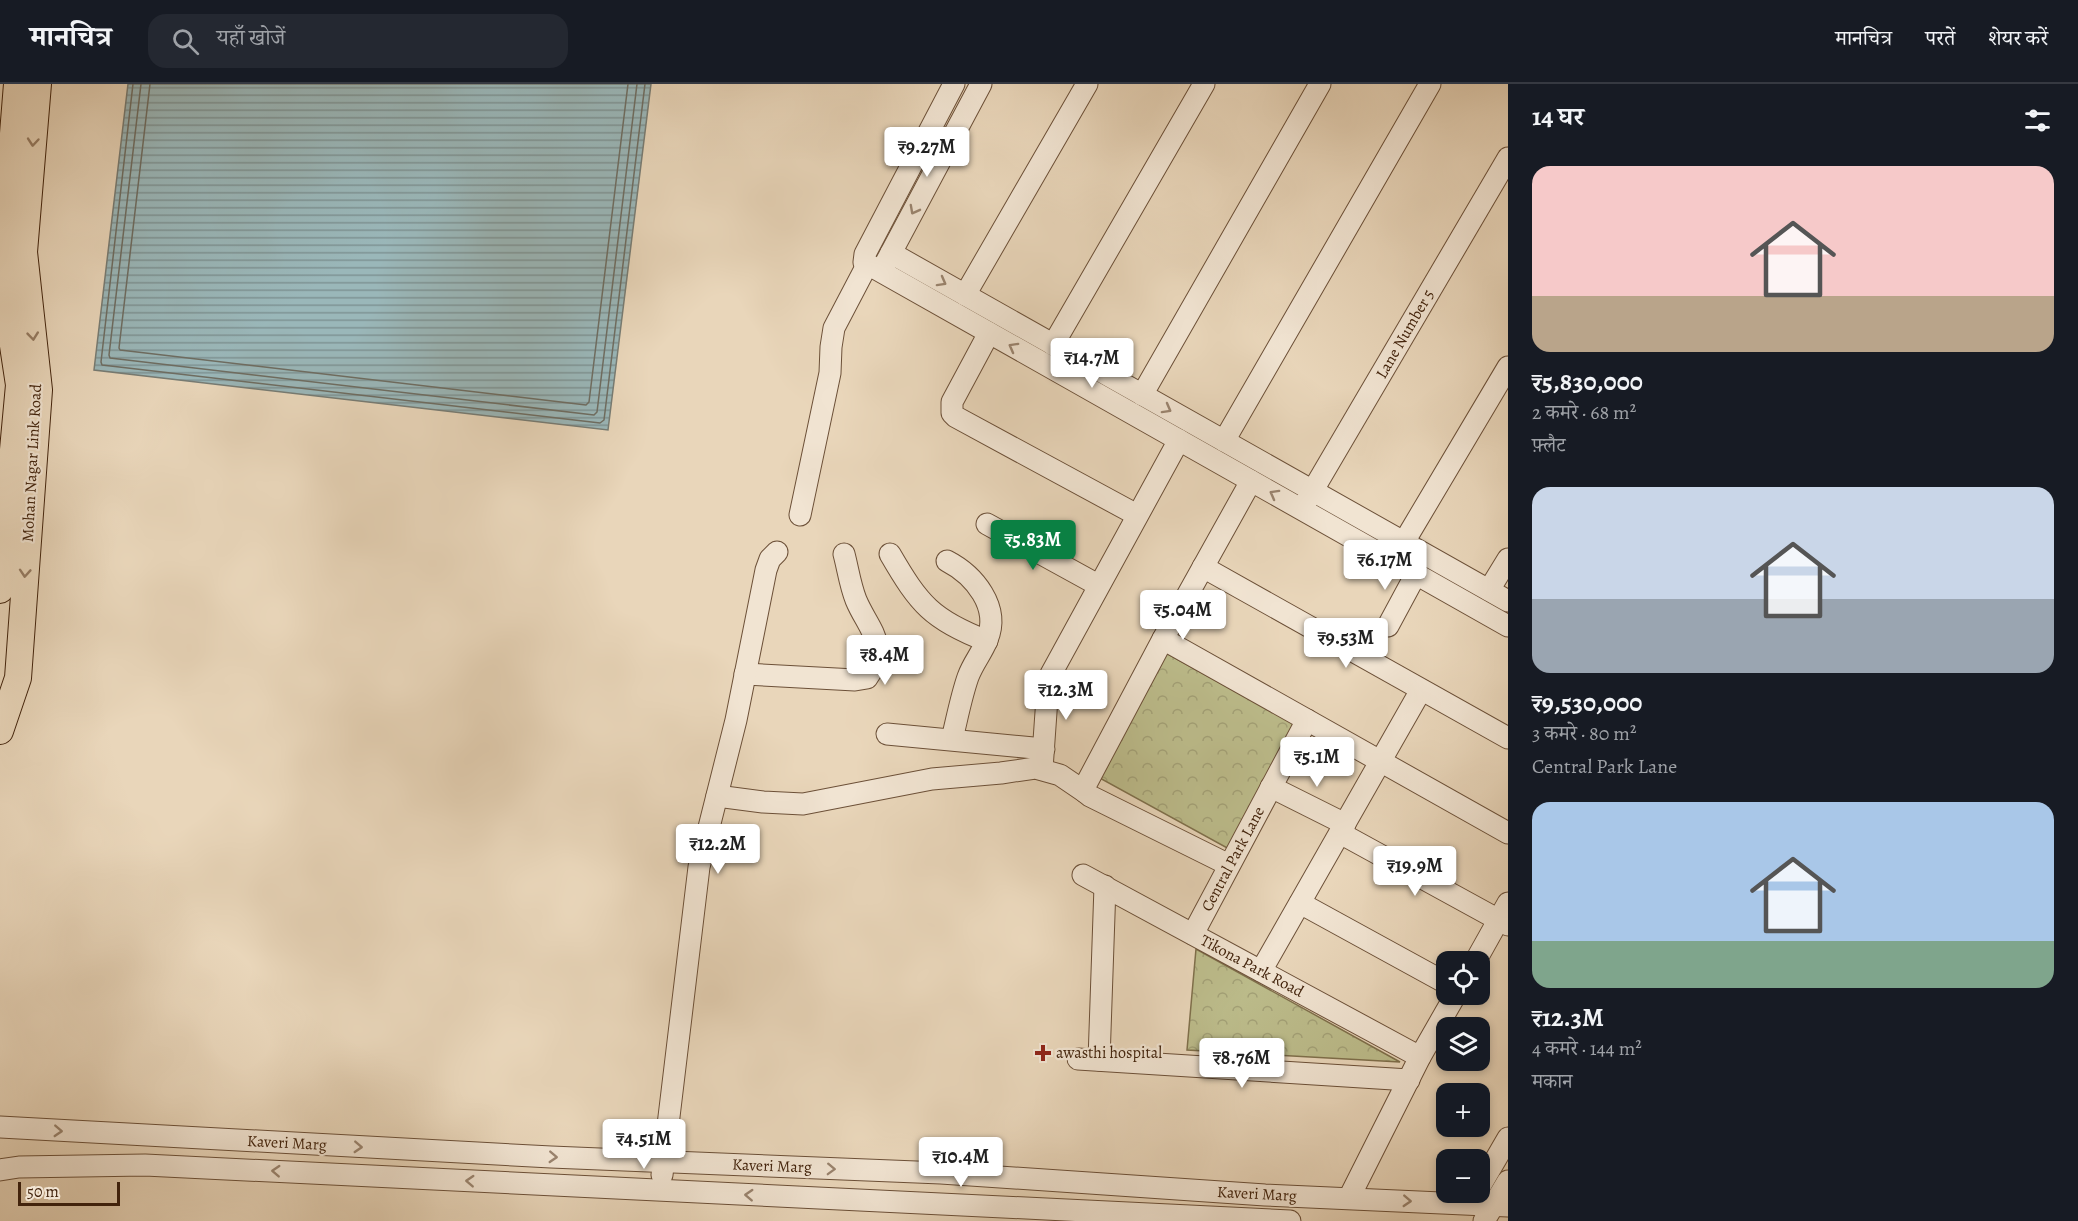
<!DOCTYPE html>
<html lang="hi">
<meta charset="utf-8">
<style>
:root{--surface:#171b24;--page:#242831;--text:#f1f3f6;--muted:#9ea1a6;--line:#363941;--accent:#0b8043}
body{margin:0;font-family:Alegreya,"Noto Serif Devanagari",serif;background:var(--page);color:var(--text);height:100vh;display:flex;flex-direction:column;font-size:22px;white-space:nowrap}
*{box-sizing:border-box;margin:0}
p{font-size:20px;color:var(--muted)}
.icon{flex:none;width:33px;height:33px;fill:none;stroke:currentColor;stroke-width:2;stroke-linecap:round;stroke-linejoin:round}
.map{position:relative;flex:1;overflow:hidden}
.panel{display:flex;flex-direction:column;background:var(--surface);width:570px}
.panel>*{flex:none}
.fabs{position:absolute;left:1436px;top:867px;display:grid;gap:12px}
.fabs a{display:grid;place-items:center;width:54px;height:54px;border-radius:12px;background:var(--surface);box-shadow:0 3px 9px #0003;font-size:30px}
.scale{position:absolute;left:18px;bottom:15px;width:102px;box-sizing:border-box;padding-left:6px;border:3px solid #42230c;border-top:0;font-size:16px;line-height:21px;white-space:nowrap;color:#42230c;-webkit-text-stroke:4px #f1e4d2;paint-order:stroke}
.price{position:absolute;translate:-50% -51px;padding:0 14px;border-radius:6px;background:#fff;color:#222;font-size:20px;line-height:39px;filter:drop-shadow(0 2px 3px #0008)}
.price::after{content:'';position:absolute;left:50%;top:36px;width:18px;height:14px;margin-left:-9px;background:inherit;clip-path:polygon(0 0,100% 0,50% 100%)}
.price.current{background:var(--accent);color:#fff}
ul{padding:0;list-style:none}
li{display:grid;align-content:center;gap:12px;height:318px;padding:0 24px}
li span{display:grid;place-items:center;height:186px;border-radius:18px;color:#555}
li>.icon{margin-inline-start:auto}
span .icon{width:108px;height:108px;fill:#fffc;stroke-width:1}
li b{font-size:26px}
h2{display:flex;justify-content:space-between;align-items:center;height:72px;padding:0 24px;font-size:26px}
header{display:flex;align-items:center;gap:36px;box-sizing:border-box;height:84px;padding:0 30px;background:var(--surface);border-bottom:2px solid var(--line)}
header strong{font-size:28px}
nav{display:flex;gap:33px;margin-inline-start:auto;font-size:21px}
.search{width:420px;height:54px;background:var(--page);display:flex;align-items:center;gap:15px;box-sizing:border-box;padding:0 21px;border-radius:18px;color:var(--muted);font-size:22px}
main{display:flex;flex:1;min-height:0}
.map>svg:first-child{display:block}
.forest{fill:url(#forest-crowns);stroke:#7f704c;stroke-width:1.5}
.water{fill:url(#water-rules);stroke:#777c74;stroke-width:1.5}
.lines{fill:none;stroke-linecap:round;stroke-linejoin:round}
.shore{stroke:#6e6d62;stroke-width:1.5}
.minor-casing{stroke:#6c5038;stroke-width:23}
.major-casing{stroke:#42230c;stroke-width:28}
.minor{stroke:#f1e4d2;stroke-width:21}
.major{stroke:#e9d6ba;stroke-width:26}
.oneway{stroke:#967c63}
.oneway2{stroke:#9a846f}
.poi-dot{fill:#8f2418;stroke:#f1e4d2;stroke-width:2}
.labels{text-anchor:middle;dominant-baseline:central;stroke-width:4.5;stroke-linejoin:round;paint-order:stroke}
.street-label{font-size:16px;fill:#42230c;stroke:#f1e4d2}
.poi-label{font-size:16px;fill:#42230c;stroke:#f1e4d2;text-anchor:start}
</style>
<header>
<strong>मानचित्र</strong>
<div class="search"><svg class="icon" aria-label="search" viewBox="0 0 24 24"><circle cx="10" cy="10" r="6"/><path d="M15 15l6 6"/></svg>यहाँ खोजें</div>
<nav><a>मानचित्र</a><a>परतें</a><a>शेयर करें</a></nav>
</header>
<main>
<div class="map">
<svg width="1508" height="1137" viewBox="0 0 1508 1137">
<defs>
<pattern id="forest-crowns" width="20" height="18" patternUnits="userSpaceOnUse" patternTransform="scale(1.5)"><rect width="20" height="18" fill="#bcbc8b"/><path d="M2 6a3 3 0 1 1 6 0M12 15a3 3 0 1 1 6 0" fill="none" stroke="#a3a177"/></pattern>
<pattern id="water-rules" width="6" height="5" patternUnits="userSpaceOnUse" patternTransform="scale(1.5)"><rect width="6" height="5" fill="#9ab7b9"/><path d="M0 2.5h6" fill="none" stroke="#7f9495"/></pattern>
</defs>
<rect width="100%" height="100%" fill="#e9d6ba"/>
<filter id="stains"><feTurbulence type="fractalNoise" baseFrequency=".00333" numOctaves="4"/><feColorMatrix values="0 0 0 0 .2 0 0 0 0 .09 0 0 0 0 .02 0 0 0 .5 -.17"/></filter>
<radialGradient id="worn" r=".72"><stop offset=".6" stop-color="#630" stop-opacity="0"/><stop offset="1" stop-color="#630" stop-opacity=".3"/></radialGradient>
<g class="forest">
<polygon points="1164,568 1297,641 1229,765 1096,692"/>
<polygon points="1196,865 1400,978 1187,966"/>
</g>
<polygon class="water" points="128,0 651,0 608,346 94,286"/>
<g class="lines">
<g class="shore">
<polyline points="133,0 101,278 102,281 600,339 604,336 645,0"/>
<polyline points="141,0 109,271 110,274 594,331 597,328 637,0"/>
<polyline points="150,0 119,264 120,266 586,321 589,318 628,0"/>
</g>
<g class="minor-casing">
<g id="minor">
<polyline points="954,0 865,170 864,178 1508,542"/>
<polyline points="891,169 1508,517"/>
<polyline points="884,182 981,0"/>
<polyline points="965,211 1087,0"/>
<polyline points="989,249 952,318 952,329 956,333 1137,431"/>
<polyline points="1053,261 1204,0"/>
<polyline points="1142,311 1320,0"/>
<polyline points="1224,357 1430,0"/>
<polyline points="1306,418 1508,74"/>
<polyline points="800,431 830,289 831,263 834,244 867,181"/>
<polyline points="987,440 1098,501"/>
<polyline points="1404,458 1508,283"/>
<path d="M890,470C919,520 932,536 987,557"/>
<path d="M947,477C974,491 1001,523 987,556C982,569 973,579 968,593C961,613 957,635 952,655"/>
<polyline points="1203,483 1508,654"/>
<polyline points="1489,506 1508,475"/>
<polyline points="1388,542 1416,490"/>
<polyline points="1163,555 1508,749"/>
<path d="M745,590L855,596L867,594C891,561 868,545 856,516C850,501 848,485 844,470"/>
<polyline points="887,650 1044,665"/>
<polyline points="1042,685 1047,614 1051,590 1179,356"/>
<polyline points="1271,703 1345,740"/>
<polyline points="717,712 763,718 803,720 932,695 1001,689 1035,684 1060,691 1085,708"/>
<polyline points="1340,749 1508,841"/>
<polyline points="1229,781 1090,712 1085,708 1084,704 1163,555 1251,397"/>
<polyline points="1083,791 1420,973"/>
<polyline points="1300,819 1446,899"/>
<polyline points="1193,850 1307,636"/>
<polyline points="1475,878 1508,819"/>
<polyline points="1261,887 1421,606"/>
<polyline points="1078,975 1409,996"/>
<polyline points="1099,976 1105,802"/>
<polyline points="0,1043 551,1073 941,1089 1265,1111 1508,1122"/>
<polyline points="0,1086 19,1083 145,1081 1290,1137"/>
<polyline points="662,1091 699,783 736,636 766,486 770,475 777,468"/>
<polyline points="1479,1104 1508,1054"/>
<polyline points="1349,1114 1420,973 1456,910"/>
<polyline points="1484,1137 1508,1097"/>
</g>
</g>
<g class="major-casing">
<g id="major">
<polyline points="0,506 19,301 7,222 4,162 17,0"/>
<polyline points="0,647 18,594 39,306 24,168 38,0"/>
</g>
</g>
<use href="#minor" class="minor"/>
<use href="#major" class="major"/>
</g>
<defs><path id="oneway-chevron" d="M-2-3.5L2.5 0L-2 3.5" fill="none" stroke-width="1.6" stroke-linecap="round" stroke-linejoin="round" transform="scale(1.5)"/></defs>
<g class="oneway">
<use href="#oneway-chevron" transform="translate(33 58) rotate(95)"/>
<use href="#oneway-chevron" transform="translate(33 252) rotate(84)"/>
<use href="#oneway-chevron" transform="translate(25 489) rotate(94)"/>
</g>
<g class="oneway2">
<use href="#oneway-chevron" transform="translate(914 126) rotate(118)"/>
<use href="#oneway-chevron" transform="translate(942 198) rotate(29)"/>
<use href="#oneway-chevron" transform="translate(1013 263) rotate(-151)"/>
<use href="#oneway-chevron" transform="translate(1167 325) rotate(29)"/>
<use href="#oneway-chevron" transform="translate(1274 410) rotate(-151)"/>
<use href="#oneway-chevron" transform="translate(58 1047) rotate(3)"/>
<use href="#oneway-chevron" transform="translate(358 1063) rotate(3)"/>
<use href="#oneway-chevron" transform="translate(553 1073) rotate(3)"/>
<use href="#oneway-chevron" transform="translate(831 1085) rotate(2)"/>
<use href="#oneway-chevron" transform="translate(276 1087) rotate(-177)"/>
<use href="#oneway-chevron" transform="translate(470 1097) rotate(-177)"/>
<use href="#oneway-chevron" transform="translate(749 1111) rotate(-177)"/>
<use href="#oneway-chevron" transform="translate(1407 1117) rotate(3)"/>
</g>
<path class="poi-dot" d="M1040 960h6v6h6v6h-6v6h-6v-6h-6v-6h6z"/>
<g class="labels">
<g class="street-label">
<text transform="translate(1405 250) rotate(-60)">Lane Number 5</text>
<text transform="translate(32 379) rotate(-87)">Mohan Nagar Link Road</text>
<text transform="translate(1233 775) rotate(-62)">Central Park Lane</text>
<text transform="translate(1252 882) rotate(28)">Tikona Park Road</text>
<text transform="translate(287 1059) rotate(3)">Kaveri Marg</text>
<text transform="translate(772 1082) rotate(2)">Kaveri Marg</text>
<text transform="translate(1257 1110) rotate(3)">Kaveri Marg</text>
</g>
<g class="poi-label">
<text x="1056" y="969">awasthi hospital</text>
</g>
</g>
<rect width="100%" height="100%" filter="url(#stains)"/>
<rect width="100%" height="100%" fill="url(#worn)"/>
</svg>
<div class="fabs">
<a><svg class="icon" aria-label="locate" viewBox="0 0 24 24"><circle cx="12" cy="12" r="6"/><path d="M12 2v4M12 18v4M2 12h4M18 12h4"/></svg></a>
<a><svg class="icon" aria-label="layers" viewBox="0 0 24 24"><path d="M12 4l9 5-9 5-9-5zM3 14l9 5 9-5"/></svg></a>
<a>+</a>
<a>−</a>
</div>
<div class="scale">50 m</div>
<b class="price" style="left:927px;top:94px">₹9.27M</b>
<b class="price" style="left:1092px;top:305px">₹14.7M</b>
<b class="price current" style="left:1033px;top:487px">₹5.83M</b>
<b class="price" style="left:1385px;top:507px">₹6.17M</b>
<b class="price" style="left:1183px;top:557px">₹5.04M</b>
<b class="price" style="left:1346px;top:585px">₹9.53M</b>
<b class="price" style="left:885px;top:602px">₹8.4M</b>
<b class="price" style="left:1066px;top:637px">₹12.3M</b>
<b class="price" style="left:1317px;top:704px">₹5.1M</b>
<b class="price" style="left:718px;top:791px">₹12.2M</b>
<b class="price" style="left:1415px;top:813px">₹19.9M</b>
<b class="price" style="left:1242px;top:1005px">₹8.76M</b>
<b class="price" style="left:644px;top:1086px">₹4.51M</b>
<b class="price" style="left:961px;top:1104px">₹10.4M</b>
</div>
<section class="panel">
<h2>14 घर<svg class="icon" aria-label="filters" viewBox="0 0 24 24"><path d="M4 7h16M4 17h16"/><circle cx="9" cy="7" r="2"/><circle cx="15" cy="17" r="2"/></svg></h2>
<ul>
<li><span style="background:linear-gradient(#f6c9c9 70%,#b9a48a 0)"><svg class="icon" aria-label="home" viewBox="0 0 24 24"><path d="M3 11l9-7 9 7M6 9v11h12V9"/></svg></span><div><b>₹5,830,000</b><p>2 कमरे · 68 m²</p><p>फ़्लैट</p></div></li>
<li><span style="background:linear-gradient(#c9d6e8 60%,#9aa5b1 0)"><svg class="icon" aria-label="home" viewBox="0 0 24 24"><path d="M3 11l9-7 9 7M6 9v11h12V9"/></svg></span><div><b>₹9,530,000</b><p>3 कमरे · 80 m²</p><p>Central Park Lane</p></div></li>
<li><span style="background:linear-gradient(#a9c7e8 75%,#7fa58c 0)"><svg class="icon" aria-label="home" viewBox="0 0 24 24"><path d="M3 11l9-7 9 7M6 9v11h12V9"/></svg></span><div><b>₹12.3M</b><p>4 कमरे · 144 m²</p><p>मकान</p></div></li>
</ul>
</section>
</main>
